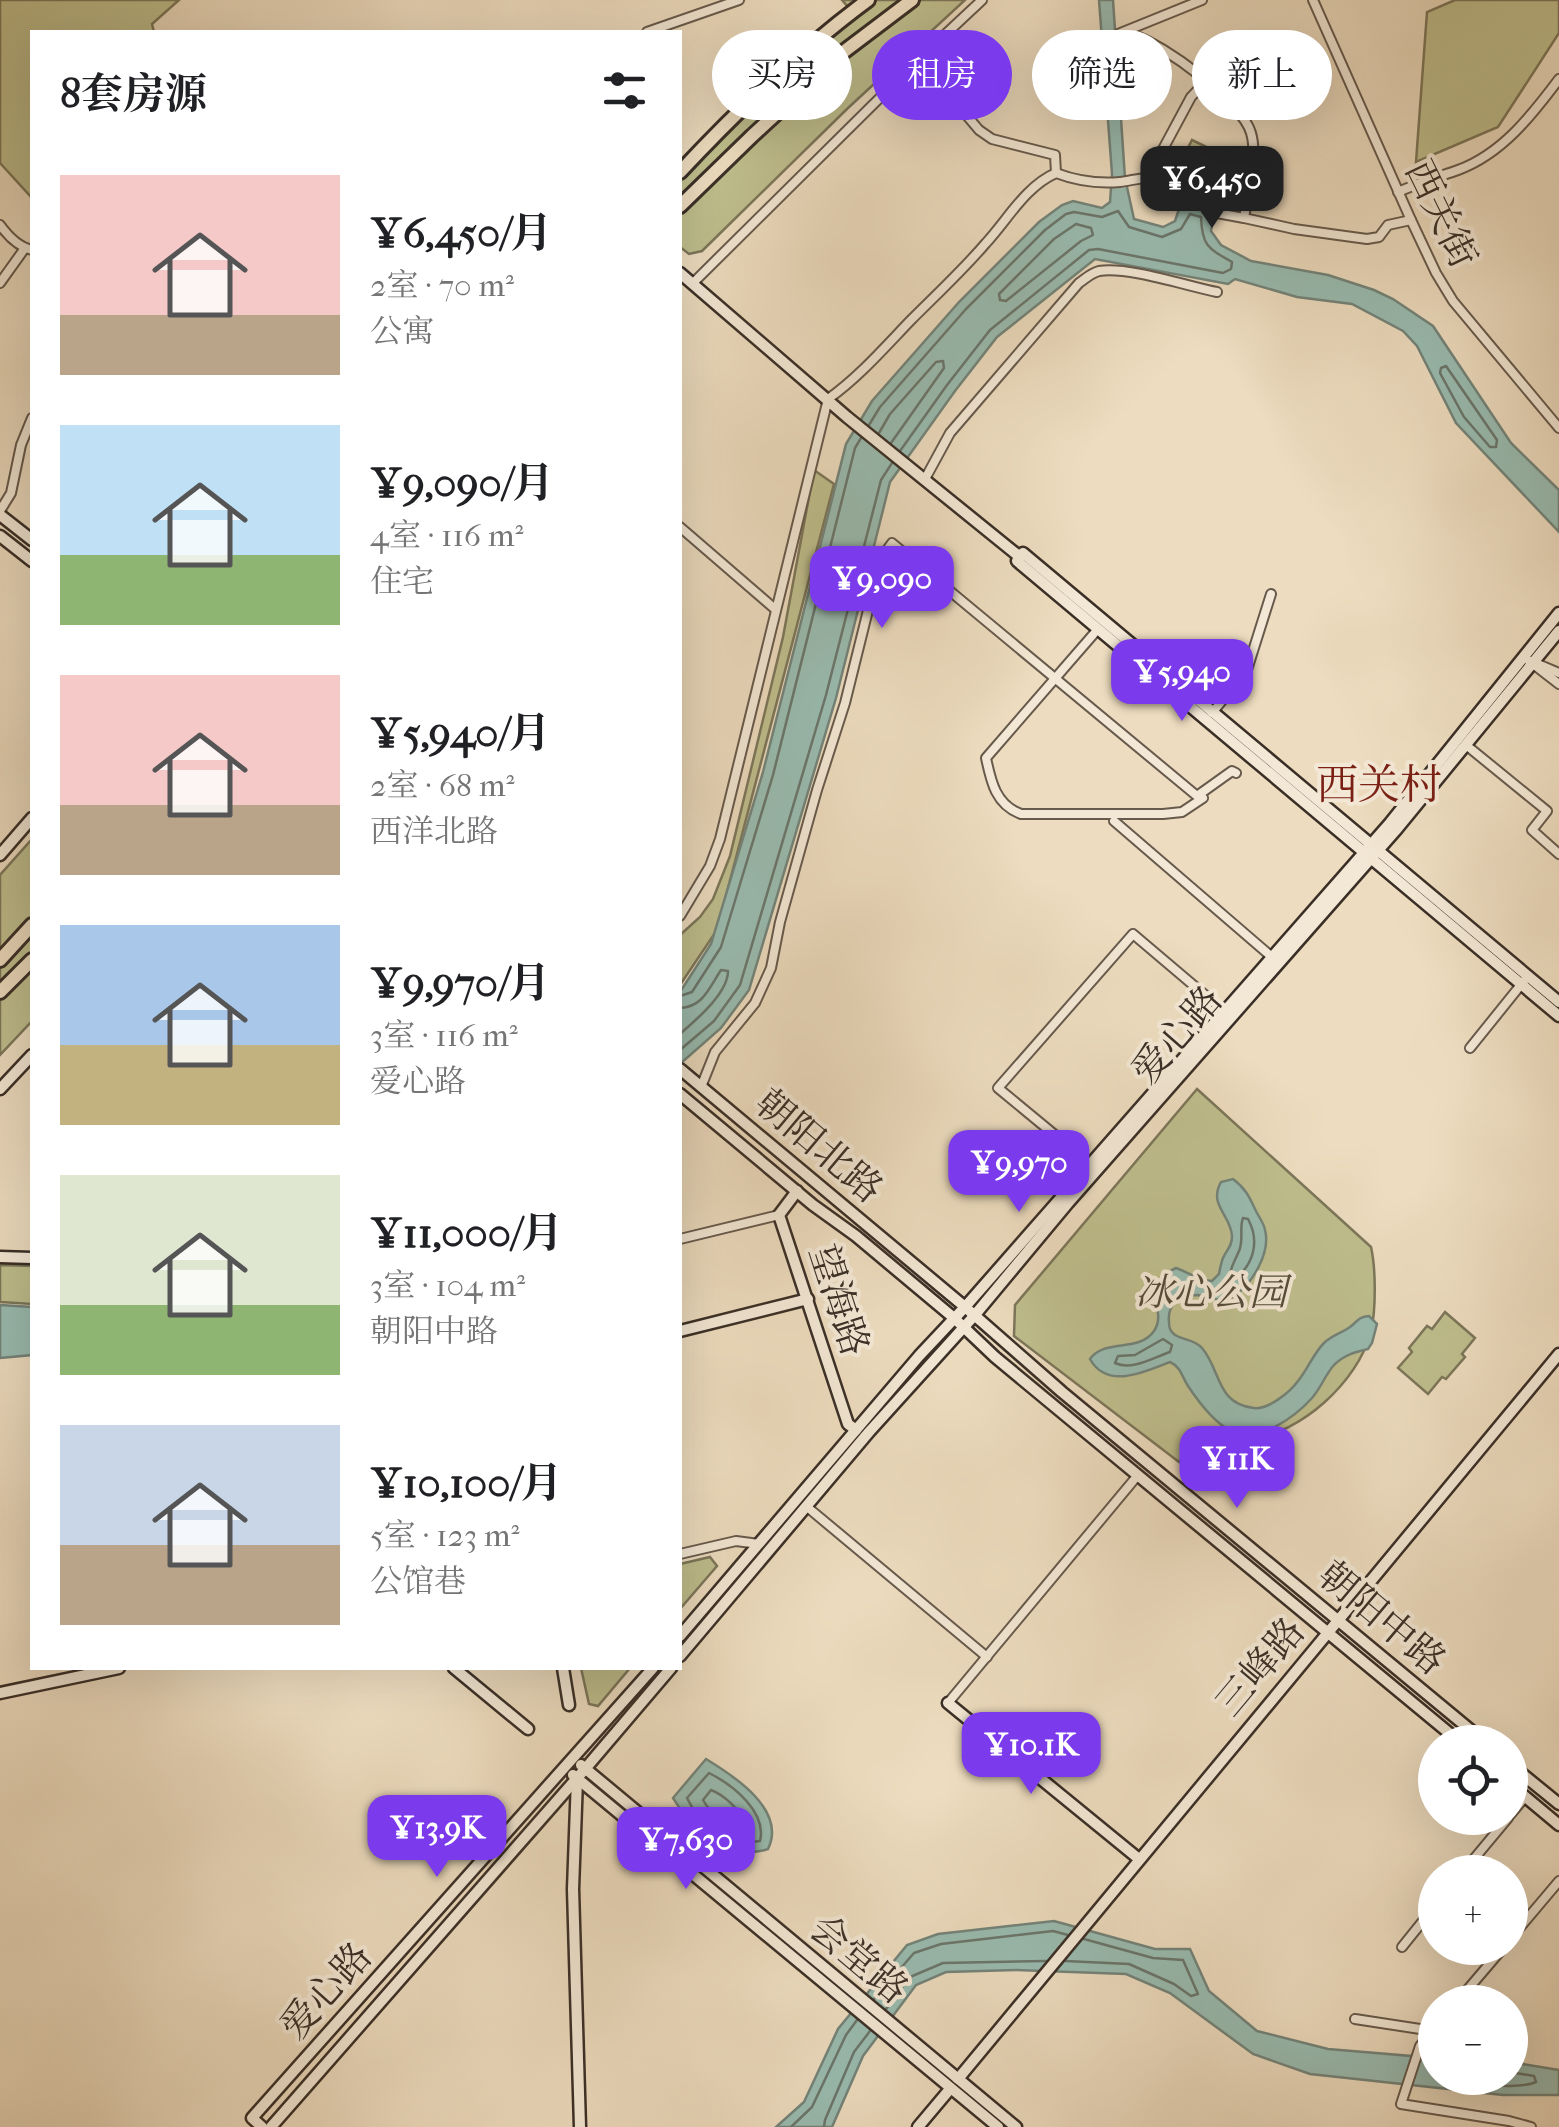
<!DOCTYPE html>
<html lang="zh">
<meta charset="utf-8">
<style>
:root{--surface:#fff;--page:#f2f2f2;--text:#202124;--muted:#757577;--accent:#7c3aed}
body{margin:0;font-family:"IM FELL French Canon","Noto Serif SC",serif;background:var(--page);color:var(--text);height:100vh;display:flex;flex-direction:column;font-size:38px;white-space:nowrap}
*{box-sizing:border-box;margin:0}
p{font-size:32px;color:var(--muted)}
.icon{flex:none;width:55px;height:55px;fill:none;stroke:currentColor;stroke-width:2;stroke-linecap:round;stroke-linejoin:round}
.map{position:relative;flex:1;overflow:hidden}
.sheet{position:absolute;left:30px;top:30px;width:652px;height:1640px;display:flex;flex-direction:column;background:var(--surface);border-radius:0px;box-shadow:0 10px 40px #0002}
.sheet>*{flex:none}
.guide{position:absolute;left:712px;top:30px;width:695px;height:90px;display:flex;gap:20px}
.buttons{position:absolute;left:1418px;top:1725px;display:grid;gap:20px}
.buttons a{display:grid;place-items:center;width:110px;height:110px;border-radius:50%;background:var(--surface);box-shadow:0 10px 40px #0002;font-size:50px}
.price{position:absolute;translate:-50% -85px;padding:0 22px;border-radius:20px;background:var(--accent);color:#fff;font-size:32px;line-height:65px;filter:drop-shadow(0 2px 5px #0008)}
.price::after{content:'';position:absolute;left:50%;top:60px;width:30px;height:22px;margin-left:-15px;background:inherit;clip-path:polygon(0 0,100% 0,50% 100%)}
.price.active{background:#222;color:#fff}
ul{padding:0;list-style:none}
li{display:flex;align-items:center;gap:30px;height:250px;padding:0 30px}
li span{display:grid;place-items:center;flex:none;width:280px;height:200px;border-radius:0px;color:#555}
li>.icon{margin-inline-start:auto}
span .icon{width:120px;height:120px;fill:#fffc;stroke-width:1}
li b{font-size:42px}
h2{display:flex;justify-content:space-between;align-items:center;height:120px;padding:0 30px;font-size:42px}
.tag{padding:0 35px;border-radius:45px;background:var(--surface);box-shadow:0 10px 40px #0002;font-size:35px;line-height:90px}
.tag.active{background:var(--accent);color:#fff}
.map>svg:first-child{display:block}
.green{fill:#bfbe8d;stroke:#7c765a;stroke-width:2.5}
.water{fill:#99bcb1;stroke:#73847a;stroke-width:2.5}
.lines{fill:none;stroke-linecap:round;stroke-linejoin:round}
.shore{stroke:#6a766c;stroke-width:2.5}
.street-casing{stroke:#675a4d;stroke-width:12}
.secondary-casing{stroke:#3a2f27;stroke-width:15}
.highway-casing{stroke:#3a2f27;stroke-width:18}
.street{stroke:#f3e8d5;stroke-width:8}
.secondary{stroke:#f3e8d5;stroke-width:10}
.highway{stroke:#eddcbf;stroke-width:12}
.labels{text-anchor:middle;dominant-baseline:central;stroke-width:8;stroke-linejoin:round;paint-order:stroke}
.street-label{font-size:38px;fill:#3a2f27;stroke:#f3e8d5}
.park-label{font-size:38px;font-style:italic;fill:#554c3b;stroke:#f3e8d5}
.quarter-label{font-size:42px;fill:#7a1f14;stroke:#f3e8d5}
</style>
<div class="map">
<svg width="1559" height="2127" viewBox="0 0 1559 2127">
<rect width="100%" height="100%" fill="#eddcbf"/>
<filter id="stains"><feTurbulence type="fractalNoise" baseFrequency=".002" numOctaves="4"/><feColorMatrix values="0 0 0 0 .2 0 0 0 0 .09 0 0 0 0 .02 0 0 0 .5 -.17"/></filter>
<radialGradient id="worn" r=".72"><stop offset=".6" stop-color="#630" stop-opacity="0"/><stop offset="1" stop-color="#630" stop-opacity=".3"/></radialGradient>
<g class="green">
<polygon points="0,0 179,0 152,24 154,32 32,32 32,198 0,163"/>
<polygon points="842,0 965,0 848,108 702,251 689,254 680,247 680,178 722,133 854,14"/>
<polygon points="1455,0 1559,0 1559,33 1498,127 1416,162 1427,12"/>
<polygon points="1192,140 1211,149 1194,183 1175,173"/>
<polygon points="814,470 834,484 717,930 680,985 680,935 700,917 713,899 730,856 783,637"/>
<polygon points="32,839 32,1021 0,1055 0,875"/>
<path d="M1197,1089L1371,1247C1376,1269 1376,1310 1371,1332C1357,1383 1301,1433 1249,1440C1235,1442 1217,1435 1203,1432L1179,1462L1014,1336L1015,1305Z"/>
<polygon points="0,1265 32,1266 32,1304 0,1302"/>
<polygon points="1445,1312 1475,1338 1462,1354 1465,1357 1446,1379 1442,1377 1428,1394 1398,1368 1412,1352 1409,1348 1427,1326 1432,1329"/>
<polygon points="710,1557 717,1566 680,1609 680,1564"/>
<polygon points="581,1668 630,1668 598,1706 589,1704"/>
</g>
<g class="water">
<polygon points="1099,0 1113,0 1125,178 1134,219 1163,227 1175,221 1182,200 1215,209 1211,231 1221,245 1251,261 1328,275 1374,290 1393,299 1433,326 1511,443 1559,490 1559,532 1456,423 1417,346 1403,331 1352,304 1297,297 1235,279 1228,284 1095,259 997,337 955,391 890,482 836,698 749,990 721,1028 680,1064 680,992 711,944 763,772 846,444 872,401 959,302 1039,222 1062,205 1073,201 1102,208 1110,202 1112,174"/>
<path d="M1233,1179C1245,1188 1249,1196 1255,1209C1258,1216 1264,1223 1265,1230C1271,1253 1252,1284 1234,1296C1220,1305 1211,1296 1197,1295C1180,1295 1167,1304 1169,1322C1169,1328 1170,1331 1175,1335C1185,1341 1194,1339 1202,1348C1221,1370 1216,1404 1254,1408C1268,1410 1290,1392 1298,1381C1308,1369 1313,1354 1324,1343C1332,1335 1342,1333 1350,1327C1358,1321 1358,1317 1369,1316L1377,1324L1372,1343L1368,1349C1355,1352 1344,1355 1334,1365C1325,1375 1321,1388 1312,1398C1295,1417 1257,1445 1231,1431C1215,1423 1198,1401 1188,1386C1182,1377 1181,1367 1170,1362C1145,1372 1107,1390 1090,1359C1105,1338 1139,1353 1154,1331C1169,1309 1136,1287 1176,1268C1188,1272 1200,1281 1212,1281L1219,1274C1220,1269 1221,1263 1223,1258C1227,1249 1232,1247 1232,1236C1231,1215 1208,1205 1221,1182Z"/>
<polygon points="0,1305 32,1307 32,1355 0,1358"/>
<path d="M706,1759C734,1776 787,1810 768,1849C743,1858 709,1845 692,1825C685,1817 679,1807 673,1798Z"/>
<polygon points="1054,1921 1155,1949 1190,1949 1209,1991 1257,2031 1328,2049 1435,2058 1435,2078 1510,2078 1510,2062 1559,2070 1559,2095 1503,2095 1310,2074 1253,2054 1170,1993 1126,1974 1016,1970 946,1972 916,1985 863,2056 832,2127 776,2127 804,2102 838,2029 907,1945 938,1934"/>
</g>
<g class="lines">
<g class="shore">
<polygon points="1076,224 1091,228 1093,235 1081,241 1006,301 1000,300 999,294 1054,239"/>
<polygon points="1446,366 1497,440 1496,447 1490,447 1464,417 1440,373 1441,368"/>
<path d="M869,425L880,407L966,309L1045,230L1066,214L1074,212L1102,217L1118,211L1129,227L1162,237L1181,229L1190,214L1201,217C1202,245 1207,248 1232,262L1231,269L1223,273L1098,249L1089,250L990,330L947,385L900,451"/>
<polyline points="879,433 890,414 936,362 943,361 944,368 891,443"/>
<polyline points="680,996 692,992 721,947 773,775 855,448 861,438"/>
<path d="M680,1008C703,1007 709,988 721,970L728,971C728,993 697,1019 680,1034"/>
<polyline points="680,1050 714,1021 740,985 826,695 881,480 892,463"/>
<path d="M1243,1218L1248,1219C1260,1241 1254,1265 1234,1279L1230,1275C1231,1265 1235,1261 1239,1251C1244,1240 1239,1228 1243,1218Z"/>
<path d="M1163,1339L1172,1345L1170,1352C1152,1358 1132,1371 1115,1363L1118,1356L1135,1355Z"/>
<path d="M709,1773C733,1785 767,1812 760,1841C729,1845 700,1826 687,1798Z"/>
<path d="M711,1790C724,1795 738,1808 745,1822L743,1826C726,1827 711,1814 703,1800Z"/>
<polyline points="1065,1961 1129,1964 1174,1984 1191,1996 1198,1994 1183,1960 1153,1958 1084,1939"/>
<polyline points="874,1999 914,1953 941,1944 1053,1931 1068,1935"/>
<polyline points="886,2009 910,1977 943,1963 1046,1961"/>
<path d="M1437,2078C1463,2080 1513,2092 1536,2082L1534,2076L1510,2072"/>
<polyline points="791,2127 812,2107 846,2035 857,2020"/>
<polyline points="824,2127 825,2120 854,2052 870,2031"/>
</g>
<g class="street-casing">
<g id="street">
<path d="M1202,0L1118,34C1120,34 1131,34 1133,35C1164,44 1242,102 1251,133C1258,156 1248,194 1244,218L1294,229L1367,239L1379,237L1388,225L1411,220"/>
<polyline points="1313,0 1411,220 1436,273 1453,301 1559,428"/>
<polyline points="647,32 739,0"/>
<polyline points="919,59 979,130 992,139 1055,155 1056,173"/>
<polyline points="1148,177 1191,97 1207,80"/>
<path d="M1398,192C1418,183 1438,177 1458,170C1502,154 1532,115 1559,79"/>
<polyline points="1216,199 1219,200 1217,213 1244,218"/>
<path d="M0,225C8,236 19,247 32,250"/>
<polyline points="0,283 25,248"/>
<polyline points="692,284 919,59 982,0"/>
<path d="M925,479L950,433L1079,283C1085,279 1091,273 1099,271C1127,266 1187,286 1217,292"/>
<polyline points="0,511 11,493 21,445 32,418"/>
<polyline points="680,527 775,609"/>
<path d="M1098,629L986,758C991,782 996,805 1021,814H1163L1182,812L1203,798"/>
<polyline points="1524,657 1559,684"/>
<polyline points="1540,665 1559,673"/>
<polyline points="1212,713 1247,670 1271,594"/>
<polyline points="1466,745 1547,811 1532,830 1559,854"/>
<polyline points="1114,821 1273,958"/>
<path d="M680,916L710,866L720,839L828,399C859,377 885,347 911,320C936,295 963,270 986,243C1008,219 1026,186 1056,173C1077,181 1097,184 1120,182C1131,181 1141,177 1152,178C1170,180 1189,190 1206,196"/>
<polyline points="1470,1048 1528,976"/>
<polyline points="701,1087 715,1052 755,1003 771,968 780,922 817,790 845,703 881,558 892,543 1197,796 1232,771 1236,773"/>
<polyline points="1090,1164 998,1088 1133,934 1225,1012"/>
<polyline points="680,1239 779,1215"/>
<polyline points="806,1506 987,1657"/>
<polyline points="680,1554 736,1541 759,1544"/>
<polyline points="948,1703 1138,1475"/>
<polyline points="1510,1815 1525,1797"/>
<polyline points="1463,1872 1508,1818"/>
<polyline points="1510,1939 1559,1881"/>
<polyline points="1402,1947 1435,1906"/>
<polyline points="1457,2002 1503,1948"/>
<polyline points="1355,2019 1433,2031"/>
<polyline points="1435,2028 1420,2046 1401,2104 1509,2121 1531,2127"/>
</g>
</g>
<g class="secondary-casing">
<g id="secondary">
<polyline points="680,273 847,417 1020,557"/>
<polyline points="0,515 32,540"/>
<polyline points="0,536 32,561"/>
<polyline points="0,855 32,818"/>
<polyline points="1559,1002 1023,553 1017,561 1559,1016"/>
<polyline points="680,1069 965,1307 1062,1392 1485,1742"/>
<polyline points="0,1089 32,1055"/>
<polyline points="680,1094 813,1205 856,1236 954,1318 995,1357 1460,1742"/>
<polyline points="797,1191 779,1215 848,1424 856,1430"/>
<polyline points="0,1257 32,1258"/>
<polyline points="680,1331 808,1299"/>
<polyline points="680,1636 919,1356 965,1307 1390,823 1559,613"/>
<polyline points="680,1656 869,1432 974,1316 1068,1203 1396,830 1559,631"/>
<polyline points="454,1668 528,1729"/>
<polyline points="563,1668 569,1705"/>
<polyline points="0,1693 119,1668"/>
<polyline points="948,1703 1139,1859"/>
<polyline points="1510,1764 1559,1804"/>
<polyline points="581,1765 1016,2127"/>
<polyline points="573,1775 998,2127"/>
<polyline points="577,1779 573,1889 580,2127"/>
<polyline points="1510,1784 1559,1825"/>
<polyline points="958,2079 1559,1354"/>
<polyline points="262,2127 252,2118 653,1668"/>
<polyline points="271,2127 585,1769 671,1668"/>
<polyline points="918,2127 950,2089"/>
</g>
</g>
<g class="highway-casing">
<g id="highway">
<path d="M680,172C738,110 799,51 868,0"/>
<polyline points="680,206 752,136 842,53 912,0"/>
<polyline points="0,960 32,925"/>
<polyline points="0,992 32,960"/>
</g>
</g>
<use href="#street" class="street"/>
<use href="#secondary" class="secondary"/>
<use href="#highway" class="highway"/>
</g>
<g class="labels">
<g class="street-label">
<text transform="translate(1441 214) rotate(64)">西关街</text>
<text transform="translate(1177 1035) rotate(-49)">爱心路</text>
<text transform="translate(819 1146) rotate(40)">朝阳北路</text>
<text transform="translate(839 1300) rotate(72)">望海路</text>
<text transform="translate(1382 1618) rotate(40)">朝阳中路</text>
<text transform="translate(1260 1667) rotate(-50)">三峰路</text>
<text transform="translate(859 1959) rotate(40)">会堂路</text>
<text transform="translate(326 1991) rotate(-48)">爱心路</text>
</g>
<g class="park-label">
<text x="1211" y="1292">冰心公园</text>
</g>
<g class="quarter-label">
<text x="1379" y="785">西关村</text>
</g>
</g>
<rect width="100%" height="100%" filter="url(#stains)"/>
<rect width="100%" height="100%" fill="url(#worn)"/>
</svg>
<div class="buttons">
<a><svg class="icon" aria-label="locate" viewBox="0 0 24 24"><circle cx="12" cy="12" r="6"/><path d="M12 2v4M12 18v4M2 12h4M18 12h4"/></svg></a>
<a>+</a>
<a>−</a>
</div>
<b class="price active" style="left:1212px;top:231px">¥6,450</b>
<b class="price" style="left:882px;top:631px">¥9,090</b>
<b class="price" style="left:1182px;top:724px">¥5,940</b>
<b class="price" style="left:1019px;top:1215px">¥9,970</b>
<b class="price" style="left:1237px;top:1511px">¥11K</b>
<b class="price" style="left:1031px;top:1797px">¥10.1K</b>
<b class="price" style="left:437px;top:1880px">¥13.9K</b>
<b class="price" style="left:686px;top:1892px">¥7,630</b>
<div class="guide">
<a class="tag">买房</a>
<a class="tag active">租房</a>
<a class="tag">筛选</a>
<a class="tag">新上</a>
</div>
<section class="sheet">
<h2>8套房源<svg class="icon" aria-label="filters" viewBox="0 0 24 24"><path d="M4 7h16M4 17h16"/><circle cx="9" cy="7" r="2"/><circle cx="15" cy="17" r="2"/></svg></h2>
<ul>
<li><span style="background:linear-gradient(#f6c9c9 70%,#b9a48a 0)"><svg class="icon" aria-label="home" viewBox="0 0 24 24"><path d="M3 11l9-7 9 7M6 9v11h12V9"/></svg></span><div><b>¥6,450/月</b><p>2室 · 70 m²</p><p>公寓</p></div></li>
<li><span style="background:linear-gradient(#bfe0f5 65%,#8fb573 0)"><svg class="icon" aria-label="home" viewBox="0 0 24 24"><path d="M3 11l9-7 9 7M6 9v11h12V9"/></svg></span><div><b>¥9,090/月</b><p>4室 · 116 m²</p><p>住宅</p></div></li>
<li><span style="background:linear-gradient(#f6c9c9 65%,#b9a48a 0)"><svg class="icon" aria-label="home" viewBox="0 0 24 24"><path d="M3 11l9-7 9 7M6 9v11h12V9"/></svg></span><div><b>¥5,940/月</b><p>2室 · 68 m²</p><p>西洋北路</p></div></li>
<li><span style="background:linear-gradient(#a9c7e8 60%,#c2b280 0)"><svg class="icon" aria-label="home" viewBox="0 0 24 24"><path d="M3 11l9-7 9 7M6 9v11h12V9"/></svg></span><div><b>¥9,970/月</b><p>3室 · 116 m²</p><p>爱心路</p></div></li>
<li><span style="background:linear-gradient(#dfe7d0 65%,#8fb573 0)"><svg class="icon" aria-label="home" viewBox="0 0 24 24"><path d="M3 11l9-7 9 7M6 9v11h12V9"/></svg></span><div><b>¥11,000/月</b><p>3室 · 104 m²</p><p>朝阳中路</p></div></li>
<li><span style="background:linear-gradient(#c9d6e8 60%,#b9a48a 0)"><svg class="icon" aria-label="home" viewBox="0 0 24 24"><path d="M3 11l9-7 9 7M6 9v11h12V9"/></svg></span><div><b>¥10,100/月</b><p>5室 · 123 m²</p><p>公馆巷</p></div></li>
</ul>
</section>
</div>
